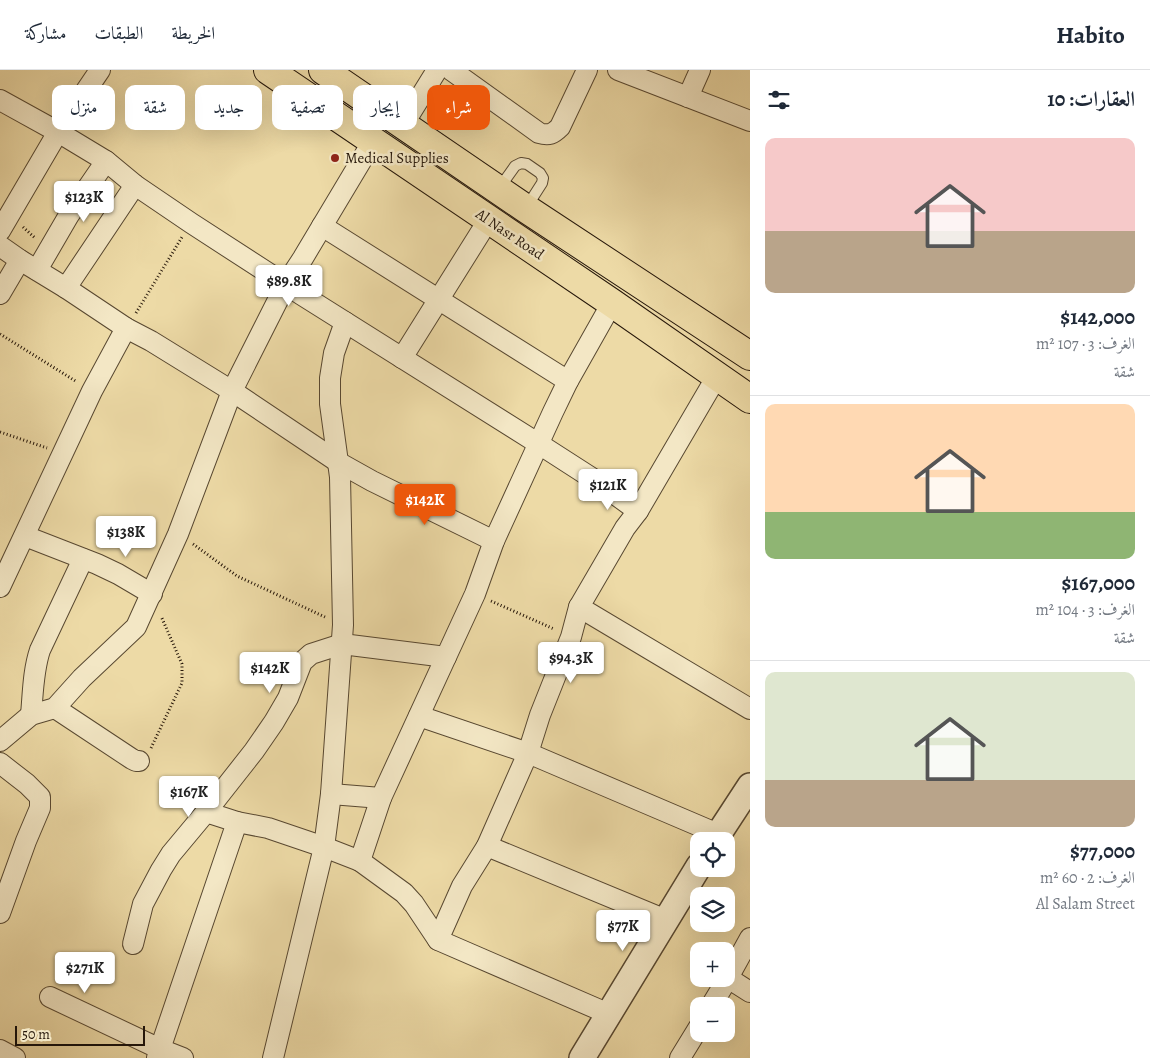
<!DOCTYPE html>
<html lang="ar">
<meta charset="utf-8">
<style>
:root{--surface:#fff;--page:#f6f6f7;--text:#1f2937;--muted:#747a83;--line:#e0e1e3;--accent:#ea580c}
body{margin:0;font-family:Alegreya,Amiri,serif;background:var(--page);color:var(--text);direction:rtl;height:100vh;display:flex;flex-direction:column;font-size:19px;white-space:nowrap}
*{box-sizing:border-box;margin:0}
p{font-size:16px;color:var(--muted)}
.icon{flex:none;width:28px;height:28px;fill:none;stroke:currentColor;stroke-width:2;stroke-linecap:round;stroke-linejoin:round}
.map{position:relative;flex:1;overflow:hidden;direction:ltr}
.sheet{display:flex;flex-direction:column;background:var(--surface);width:400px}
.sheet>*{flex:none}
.hud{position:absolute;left:15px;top:15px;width:475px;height:45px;direction:rtl;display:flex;gap:10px}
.tools{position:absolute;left:690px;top:762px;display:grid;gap:10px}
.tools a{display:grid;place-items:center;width:45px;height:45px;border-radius:10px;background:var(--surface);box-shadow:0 5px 20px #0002;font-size:25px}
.scale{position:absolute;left:15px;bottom:12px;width:130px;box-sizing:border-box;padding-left:5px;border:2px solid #26170a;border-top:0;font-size:14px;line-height:18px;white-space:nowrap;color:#26170a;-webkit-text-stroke:4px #f3e7c5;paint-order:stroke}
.price{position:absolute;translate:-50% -42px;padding:0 11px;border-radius:5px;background:#fff;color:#222;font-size:16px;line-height:32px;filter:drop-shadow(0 1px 2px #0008)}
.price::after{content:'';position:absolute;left:50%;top:30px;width:15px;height:11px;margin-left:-8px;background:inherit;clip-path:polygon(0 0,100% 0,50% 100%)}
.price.on{background:var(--accent);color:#fff}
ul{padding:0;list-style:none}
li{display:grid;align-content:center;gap:10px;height:265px;padding:0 15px}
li+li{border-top:1px solid var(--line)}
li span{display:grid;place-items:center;height:155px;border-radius:10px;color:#555}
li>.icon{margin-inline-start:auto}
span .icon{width:90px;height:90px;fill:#fffc;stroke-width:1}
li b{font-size:21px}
h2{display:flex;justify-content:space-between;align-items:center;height:60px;padding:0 15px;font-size:21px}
.chip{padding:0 18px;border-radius:10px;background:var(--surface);box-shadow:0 5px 20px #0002;font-size:18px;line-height:45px}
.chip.on{background:var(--accent);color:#fff}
header{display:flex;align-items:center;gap:30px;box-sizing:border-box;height:70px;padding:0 25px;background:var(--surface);border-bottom:1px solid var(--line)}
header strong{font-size:24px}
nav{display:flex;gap:28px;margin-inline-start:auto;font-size:18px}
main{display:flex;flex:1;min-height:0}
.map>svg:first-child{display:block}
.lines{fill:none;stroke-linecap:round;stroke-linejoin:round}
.service-casing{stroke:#584831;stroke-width:12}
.minor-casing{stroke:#584831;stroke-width:22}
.tertiary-casing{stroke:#584831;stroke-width:28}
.primary-casing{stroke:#26170a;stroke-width:30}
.path{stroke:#26170a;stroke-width:3;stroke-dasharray:1 2.5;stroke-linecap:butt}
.service{stroke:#f3e7c5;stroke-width:10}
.minor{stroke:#f3e7c5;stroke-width:20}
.tertiary{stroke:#f3e7c5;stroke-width:25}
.primary{stroke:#eddaa6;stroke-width:28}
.poi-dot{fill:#8f2418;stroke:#f3e7c5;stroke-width:2}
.labels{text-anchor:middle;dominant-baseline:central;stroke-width:5;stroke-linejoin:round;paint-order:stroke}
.poi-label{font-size:15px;fill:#26170a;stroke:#f3e7c5;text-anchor:start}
.street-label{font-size:15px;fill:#26170a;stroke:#f3e7c5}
</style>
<header>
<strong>Habito</strong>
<nav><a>الخريطة</a><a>الطبقات</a><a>مشاركة</a></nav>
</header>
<main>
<section class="sheet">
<h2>العقارات: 10<svg class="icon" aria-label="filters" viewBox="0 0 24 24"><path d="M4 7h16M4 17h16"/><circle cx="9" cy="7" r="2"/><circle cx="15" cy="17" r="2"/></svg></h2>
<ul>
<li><span style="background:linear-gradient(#f6c9c9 60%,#b9a48a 0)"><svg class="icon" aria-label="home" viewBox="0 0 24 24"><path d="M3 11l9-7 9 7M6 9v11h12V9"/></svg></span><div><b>$142,000</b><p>الغرف: 3 · 107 m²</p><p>شقة</p></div></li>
<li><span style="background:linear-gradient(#ffd9b3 70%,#8fb573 0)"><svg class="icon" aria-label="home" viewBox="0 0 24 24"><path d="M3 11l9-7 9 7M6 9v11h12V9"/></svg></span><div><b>$167,000</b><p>الغرف: 3 · 104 m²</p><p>شقة</p></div></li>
<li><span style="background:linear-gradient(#dfe7d0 70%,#b9a48a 0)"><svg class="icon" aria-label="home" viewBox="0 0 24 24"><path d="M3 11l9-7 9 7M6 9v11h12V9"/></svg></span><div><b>$77,000</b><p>الغرف: 2 · 60 m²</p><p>Al Salam Street</p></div></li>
</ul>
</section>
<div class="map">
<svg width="750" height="988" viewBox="0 0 750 988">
<rect width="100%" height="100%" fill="#eddaa6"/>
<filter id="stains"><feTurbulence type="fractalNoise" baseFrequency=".004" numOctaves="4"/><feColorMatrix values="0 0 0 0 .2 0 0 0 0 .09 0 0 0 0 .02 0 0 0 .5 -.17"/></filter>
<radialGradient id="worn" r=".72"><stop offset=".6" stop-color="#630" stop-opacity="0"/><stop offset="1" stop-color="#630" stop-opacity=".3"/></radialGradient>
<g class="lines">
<g class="service-casing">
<polyline id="service" points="498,120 515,96 521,93 527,94 540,103 543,108 542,113 526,138"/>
</g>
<g class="minor-casing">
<g id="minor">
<path d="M451,0L539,63C549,66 553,64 560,57L587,0"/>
<polyline points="618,0 750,51"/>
<polyline points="688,27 700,0"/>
<polyline points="0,30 58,62 106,91 135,115 191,153 302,225 539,374 598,412 638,441"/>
<polyline points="403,55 437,0"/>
<polyline points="322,156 568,311"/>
<polyline points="0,161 58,62 100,0"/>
<polyline points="0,176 20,190 66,218 126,258 151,271 232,321 338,392 372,411 494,471"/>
<polyline points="37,200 69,145 106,91"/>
<polyline points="66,218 135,115"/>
<polyline points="0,224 20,190"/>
<polyline points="402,288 489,149"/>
<polyline points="717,306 638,441 625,458 579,537 750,639"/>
<polyline points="25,466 97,494 118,504 152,524"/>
<polyline points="0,517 92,321 126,258"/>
<polyline points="579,537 571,567 540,645 528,683 487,776 462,816 438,870 609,944"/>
<polyline points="55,638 132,689 136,691 139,691"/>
<path d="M31,645C33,623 33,601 40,580L83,489"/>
<polyline points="419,646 528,683 718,764"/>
<polyline points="0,671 31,645 55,638 82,608 136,557 178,464 232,321 286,214 303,188 373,71"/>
<polyline points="0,693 27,714 40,727 40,738 26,771 0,843"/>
<polyline points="331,724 381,728 475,524 494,471 553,342 568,311 612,233"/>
<polyline points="237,752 206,742 254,681 274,652 288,628 302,592 311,584 342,574 446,587"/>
<polyline points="487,776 666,850"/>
<polyline points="360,791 381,728"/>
<polyline points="133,874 143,834 161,800 171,784 206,742"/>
<polyline points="728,908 750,922"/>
<polyline points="50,927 160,979 183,988"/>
<polyline points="711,936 728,908 750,868"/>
<polyline points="0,980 15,988"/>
<polyline points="157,988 237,752 268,758 324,777 360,791 404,823 414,834 438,870"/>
<polyline points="273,988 324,777 331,724 343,555 340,407 330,334 330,308 334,283 345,252"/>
<polyline points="680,988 699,957"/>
</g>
</g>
<g class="tertiary-casing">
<g id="tertiary">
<polyline points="714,771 750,716"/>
<polyline points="582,988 699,796"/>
</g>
</g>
<g class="primary-casing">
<g id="primary">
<polyline points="268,0 612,233 750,329"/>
<polyline points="323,0 525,138 750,286"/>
</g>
</g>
<g class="path">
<polyline points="23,157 35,168"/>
<polyline points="136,243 182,167"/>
<polyline points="0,264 77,312"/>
<polyline points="0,362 47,378"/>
<polyline points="193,474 237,506 325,547"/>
<polyline points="491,531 554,559"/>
<polyline points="151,678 182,613 182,594 161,546"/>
</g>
<use href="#service" class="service"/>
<use href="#minor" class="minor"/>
<use href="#tertiary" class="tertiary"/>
<use href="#primary" class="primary"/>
</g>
<circle class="poi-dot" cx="335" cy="88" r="5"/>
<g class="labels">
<g class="poi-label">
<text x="345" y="88">Medical Supplies</text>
</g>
<g class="street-label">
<text transform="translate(510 164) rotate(34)">Al Nasr Road</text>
</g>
</g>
<rect width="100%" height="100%" filter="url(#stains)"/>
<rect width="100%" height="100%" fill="url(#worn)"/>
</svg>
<div class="tools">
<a><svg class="icon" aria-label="locate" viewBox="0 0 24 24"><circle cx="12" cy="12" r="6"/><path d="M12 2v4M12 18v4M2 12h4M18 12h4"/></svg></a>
<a><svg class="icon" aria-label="layers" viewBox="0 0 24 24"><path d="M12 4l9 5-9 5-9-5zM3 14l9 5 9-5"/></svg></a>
<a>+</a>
<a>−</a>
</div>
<div class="scale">50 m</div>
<b class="price" style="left:84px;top:153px">$123K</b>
<b class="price" style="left:289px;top:237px">$89.8K</b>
<b class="price" style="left:608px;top:441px">$121K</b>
<b class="price on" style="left:425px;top:456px">$142K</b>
<b class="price" style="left:126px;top:488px">$138K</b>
<b class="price" style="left:571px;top:614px">$94.3K</b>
<b class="price" style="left:270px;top:624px">$142K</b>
<b class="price" style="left:189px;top:748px">$167K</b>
<b class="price" style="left:623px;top:882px">$77K</b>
<b class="price" style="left:85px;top:924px">$271K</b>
<div class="hud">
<a class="chip on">شراء</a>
<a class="chip">إيجار</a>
<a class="chip">تصفية</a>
<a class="chip">جديد</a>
<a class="chip">شقة</a>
<a class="chip">منزل</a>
</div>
</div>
</main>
